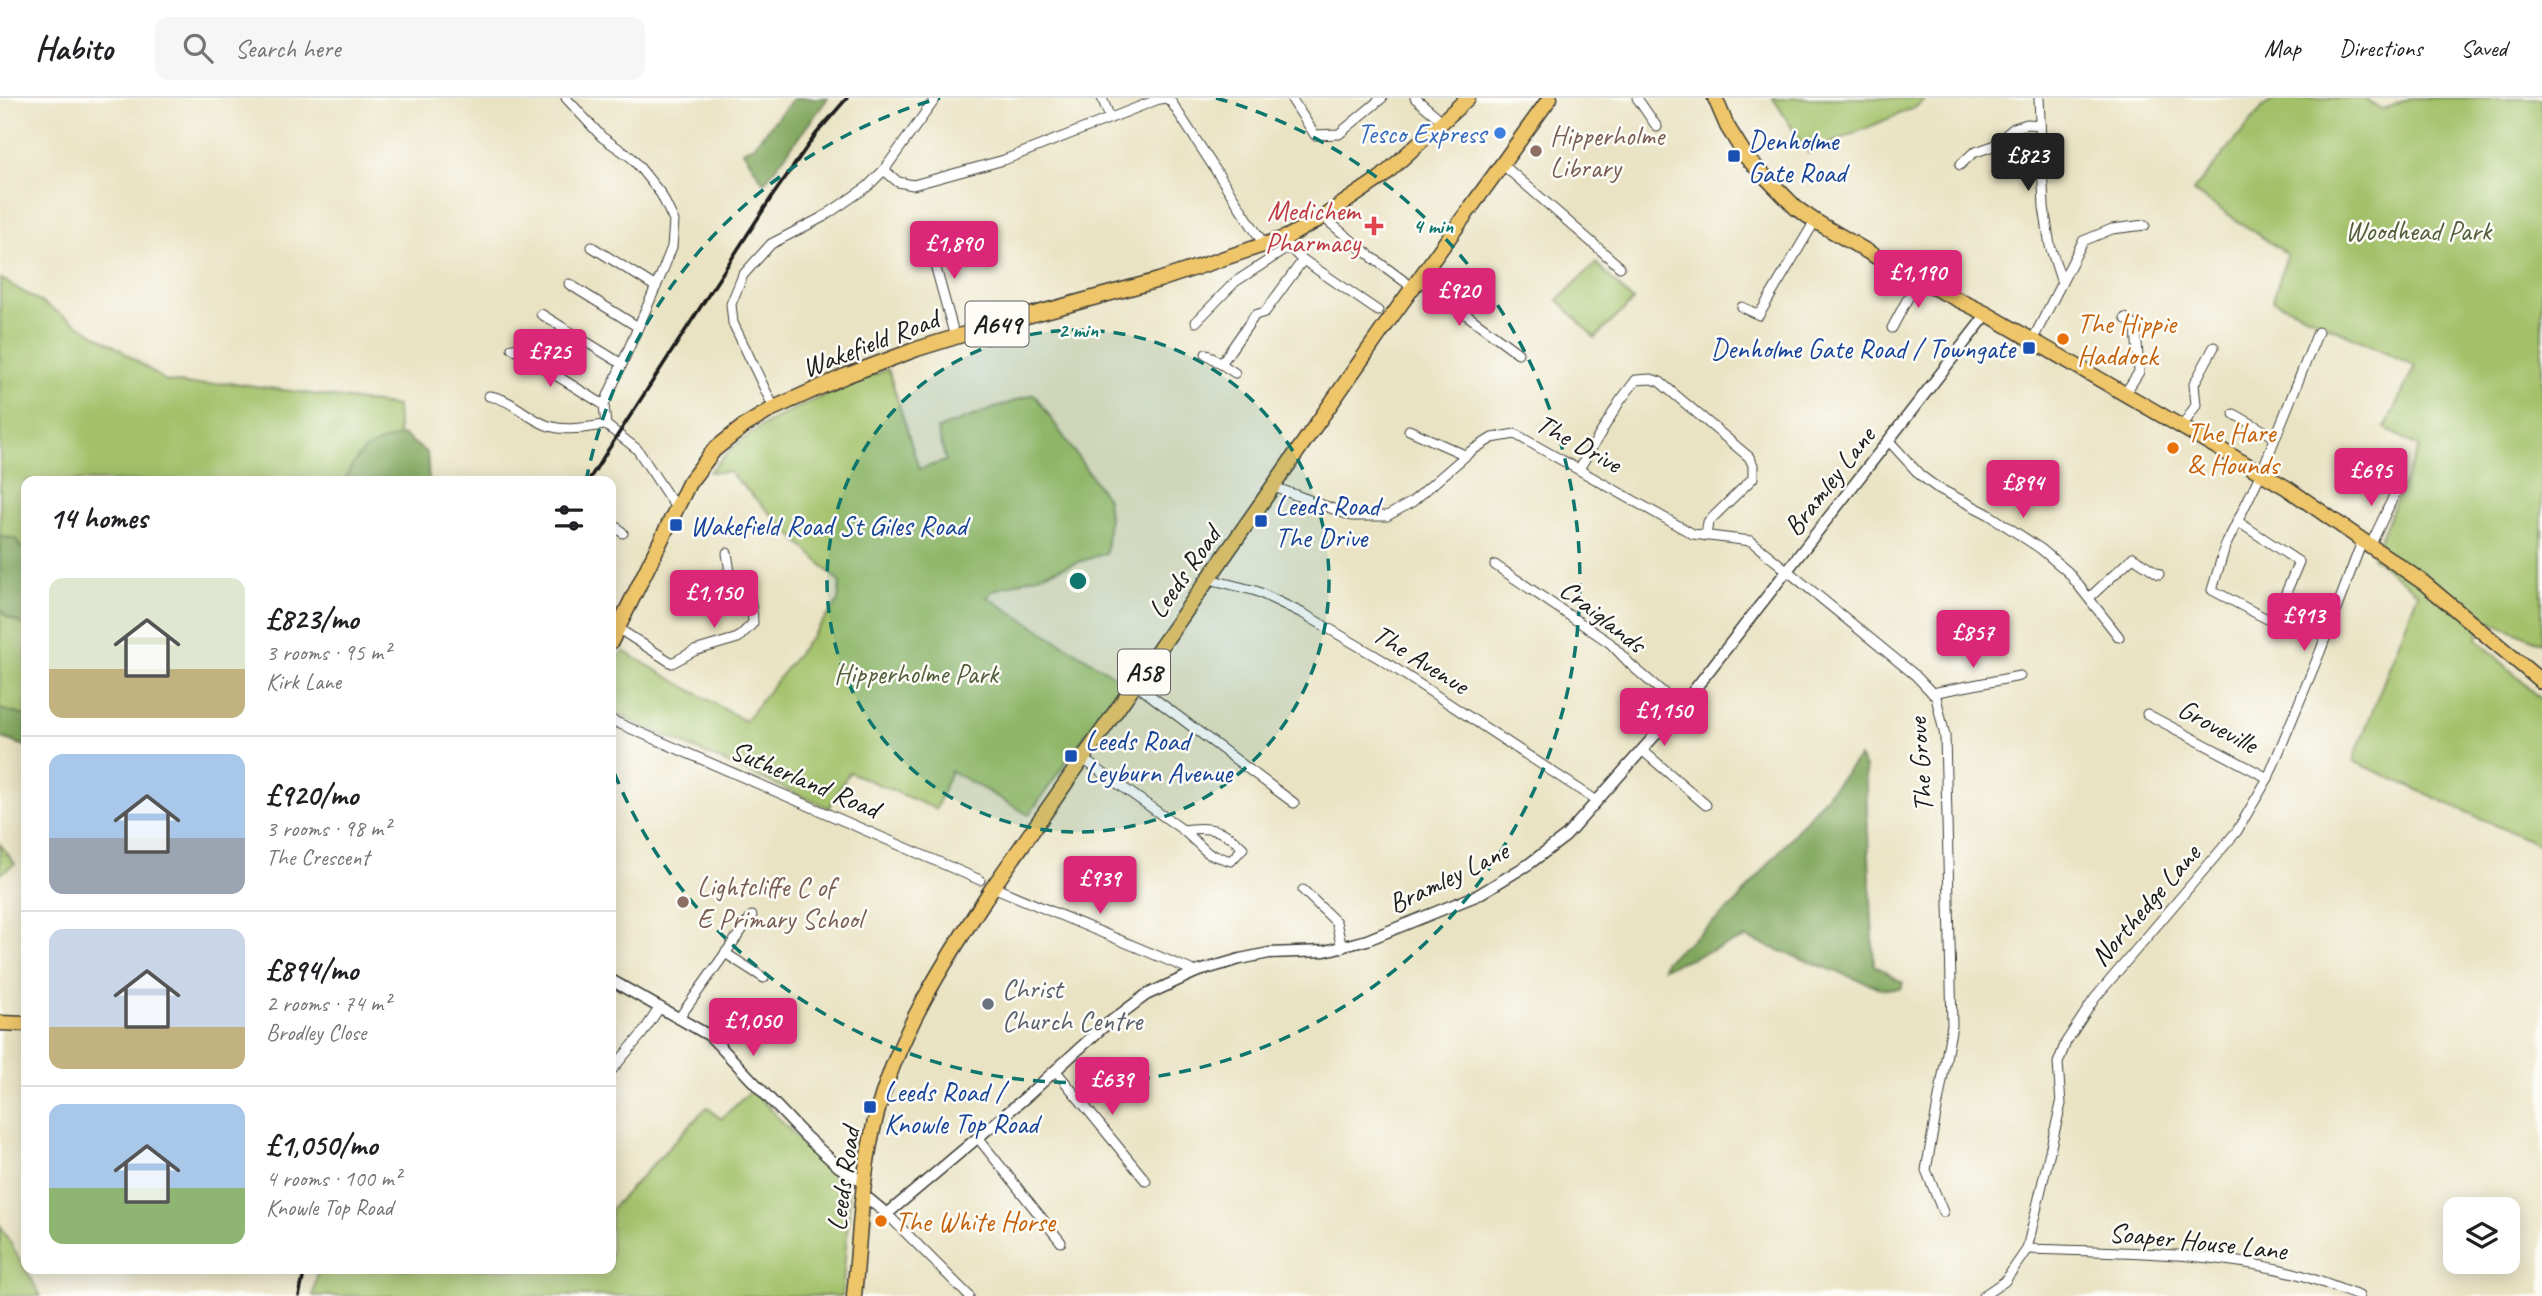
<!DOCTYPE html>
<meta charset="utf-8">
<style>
:root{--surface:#fff;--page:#f6f6f6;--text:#202124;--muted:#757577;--line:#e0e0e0;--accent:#db2777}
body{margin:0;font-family:Caveat,sans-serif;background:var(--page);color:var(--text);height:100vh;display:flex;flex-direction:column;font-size:26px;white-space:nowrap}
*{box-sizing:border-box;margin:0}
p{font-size:23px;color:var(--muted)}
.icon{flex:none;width:38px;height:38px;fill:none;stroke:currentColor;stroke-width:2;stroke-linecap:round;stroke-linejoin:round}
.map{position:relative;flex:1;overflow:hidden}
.details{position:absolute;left:21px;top:378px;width:595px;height:798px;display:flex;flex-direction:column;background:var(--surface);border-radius:14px;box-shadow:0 4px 18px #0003}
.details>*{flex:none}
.controls{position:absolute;left:2443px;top:1099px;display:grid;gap:14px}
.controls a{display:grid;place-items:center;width:77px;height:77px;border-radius:14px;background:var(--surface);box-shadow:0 4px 18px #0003;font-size:35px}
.price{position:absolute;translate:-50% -60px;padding:0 16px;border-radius:7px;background:var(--accent);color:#fff;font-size:23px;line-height:46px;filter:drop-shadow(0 2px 4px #0008)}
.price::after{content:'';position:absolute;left:50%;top:42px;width:21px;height:16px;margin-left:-10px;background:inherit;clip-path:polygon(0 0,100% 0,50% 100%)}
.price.current{background:#222;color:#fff}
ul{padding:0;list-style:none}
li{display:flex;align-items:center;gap:21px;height:175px;padding:0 28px}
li+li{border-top:2px solid var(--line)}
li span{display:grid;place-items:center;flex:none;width:196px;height:140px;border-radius:14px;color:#555}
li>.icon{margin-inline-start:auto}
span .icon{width:84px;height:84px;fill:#fffc;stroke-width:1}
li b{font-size:30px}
h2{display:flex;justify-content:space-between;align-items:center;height:84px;padding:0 28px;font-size:30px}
header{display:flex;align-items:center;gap:42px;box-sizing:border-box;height:98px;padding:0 35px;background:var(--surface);border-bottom:2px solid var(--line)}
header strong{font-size:33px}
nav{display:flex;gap:38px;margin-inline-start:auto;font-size:24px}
.search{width:490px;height:63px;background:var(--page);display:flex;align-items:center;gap:18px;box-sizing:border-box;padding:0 24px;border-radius:14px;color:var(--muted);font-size:26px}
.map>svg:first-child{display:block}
.green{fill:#a2c169;stroke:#5f6e42;stroke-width:2}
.forest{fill:#81a75d;stroke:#4e623c;stroke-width:2}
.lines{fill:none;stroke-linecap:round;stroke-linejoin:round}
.minor-casing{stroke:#3b3a35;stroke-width:11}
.tertiary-casing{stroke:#3b3a35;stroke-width:13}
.primary-casing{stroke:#3b3a35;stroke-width:17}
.trunk-casing{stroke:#3b3a35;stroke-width:17}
.minor{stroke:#fff;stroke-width:9}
.tertiary{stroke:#fff;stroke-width:10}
.primary{stroke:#eec569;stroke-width:14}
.trunk{stroke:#eec569;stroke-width:14}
.rail{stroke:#1c1c1c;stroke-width:3.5}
.ring{fill:none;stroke:#0f766e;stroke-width:3.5;stroke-dasharray:12 9}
.shop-dot{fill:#3f7fe0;stroke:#fdfcf7;stroke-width:2.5}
.education-dot{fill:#8d6e63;stroke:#fdfcf7;stroke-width:2.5}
.transit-dot{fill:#1a4fb4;stroke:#fdfcf7;stroke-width:2.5}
.health-dot{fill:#e0444e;stroke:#fdfcf7;stroke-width:2.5}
.food-dot{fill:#e8710a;stroke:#fdfcf7;stroke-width:2.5}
.worship-dot{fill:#6b7280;stroke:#fdfcf7;stroke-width:2.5}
.labels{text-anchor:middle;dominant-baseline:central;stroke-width:5;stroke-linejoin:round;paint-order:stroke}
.shield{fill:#fdfcf7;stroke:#605f5e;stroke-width:2}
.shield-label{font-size:26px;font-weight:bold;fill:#1c1c1c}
.shop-label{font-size:28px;fill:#366cbe;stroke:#fdfcf7;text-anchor:end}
.education-label{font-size:28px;fill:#785e54;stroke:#fdfcf7;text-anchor:start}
.transit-label{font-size:28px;fill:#164399;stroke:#fdfcf7;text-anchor:start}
.health-label{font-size:28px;fill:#be3a42;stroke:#fdfcf7;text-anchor:end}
.park-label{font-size:28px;fill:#525e3b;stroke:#fdfcf7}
.food-label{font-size:28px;fill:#c56008;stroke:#fdfcf7;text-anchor:start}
.street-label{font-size:28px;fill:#1c1c1c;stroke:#fdfcf7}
.worship-label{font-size:28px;fill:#5b616d;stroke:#fdfcf7;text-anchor:start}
.centre{fill:#0f766e;stroke:#fdfcf7;stroke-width:3.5}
.ring-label{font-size:21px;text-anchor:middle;font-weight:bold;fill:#0f766e;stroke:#fdfcf7;stroke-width:5;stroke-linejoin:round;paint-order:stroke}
</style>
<header>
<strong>Habito</strong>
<div class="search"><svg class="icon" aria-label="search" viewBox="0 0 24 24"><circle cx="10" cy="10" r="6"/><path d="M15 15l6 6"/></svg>Search here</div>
<nav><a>Map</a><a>Directions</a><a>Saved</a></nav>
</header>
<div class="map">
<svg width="2542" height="1198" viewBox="0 0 2542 1198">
<rect width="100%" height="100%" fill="#fdfcf7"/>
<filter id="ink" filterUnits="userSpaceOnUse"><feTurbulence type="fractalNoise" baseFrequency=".0143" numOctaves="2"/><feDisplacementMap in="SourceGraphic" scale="14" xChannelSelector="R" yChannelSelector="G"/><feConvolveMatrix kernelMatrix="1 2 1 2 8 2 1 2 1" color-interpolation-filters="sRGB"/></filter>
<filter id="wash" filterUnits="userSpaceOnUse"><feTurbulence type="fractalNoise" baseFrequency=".00686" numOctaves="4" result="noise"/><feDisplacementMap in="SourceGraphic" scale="28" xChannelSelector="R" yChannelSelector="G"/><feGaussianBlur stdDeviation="1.57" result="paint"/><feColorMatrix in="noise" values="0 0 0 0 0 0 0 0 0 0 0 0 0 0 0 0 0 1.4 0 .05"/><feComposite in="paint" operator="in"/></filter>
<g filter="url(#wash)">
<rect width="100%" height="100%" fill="#e9e3c3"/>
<g class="green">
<polygon points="1773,0 1926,0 1916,9 1808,55"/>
<polygon points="2277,0 2364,0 2382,12 2410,0 2542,0 2542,545 2482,520 2477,541 2542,602 2542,748 2353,663 2418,495 2372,459 2419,349 2385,330 2415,268 2273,202 2287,156 2193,93 2263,9"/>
<polygon points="1596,165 1633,203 1595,240 1558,202"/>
<polygon points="0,180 115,248 166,283 192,287 234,285 397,308 401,383 26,383 26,648 0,639"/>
<path d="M888,271L919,371L946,363L937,331L1034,296L1107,401L1109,420L1106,455L992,493L987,499L1123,583L1029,717L951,673L936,711L849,674L829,710L611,614V568L623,553L745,623L838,504L840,485L729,374H709C717,366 724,357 732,350C776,313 835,294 888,271Z"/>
<polygon points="0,746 15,766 0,776"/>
<polygon points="752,992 840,1085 850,1099 842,1198 313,1198 318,1171 611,1171 611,1111 707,1009 721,1021"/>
<polygon points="0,1127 41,1198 0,1198"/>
</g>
<g class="forest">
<polygon points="794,0 828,0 764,85 743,53 755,46"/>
<path d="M403,337L427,355L429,383H344C360,348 369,348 403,337Z"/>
<polygon points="0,438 16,441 20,449 26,451 26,528 7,519 0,511"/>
<polygon points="0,611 26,618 26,648 0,639"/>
<polygon points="1859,659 1865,670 1874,867 1903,885 1901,891 1880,890 1746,840 1663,870 1665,863 1734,807"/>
</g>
</g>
<g filter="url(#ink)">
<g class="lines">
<g class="minor-casing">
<g id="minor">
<polyline points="566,0 602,39 632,60 661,96 674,123 672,149 661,177 604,307 606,327 637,351 676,410"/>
<polyline points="1102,0 1110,20"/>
<polyline points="1291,0 1315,37 1339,36 1382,0"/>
<polyline points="1415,0 1441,22"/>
<polyline points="1637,0 1657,29"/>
<polyline points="2039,0 2044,109 2050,148 2061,182"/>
<polyline points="1502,66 1620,169"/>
<polyline points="1960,67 1973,55 1993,48 2014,30 2027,26 2040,27"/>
<polyline points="884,72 898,84 913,87 1004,62 1159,1 1167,0 1172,5 1265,148"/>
<polyline points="1323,119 1368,156"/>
<polyline points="926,134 955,239"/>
<polyline points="1282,141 1299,159 1378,213"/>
<polyline points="592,149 656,189"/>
<polyline points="1373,160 1412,189"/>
<polyline points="1418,181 1518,255"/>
<polyline points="569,186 638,229"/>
<polyline points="1742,209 1759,217 1815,123"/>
<polyline points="541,216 622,266"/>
<polyline points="1196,224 1235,184 1289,149"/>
<polyline points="1892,230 1918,181"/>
<polyline points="2032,243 2083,143 2112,131 2145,127"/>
<polyline points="512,250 604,307"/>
<polyline points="1206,256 1235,275"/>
<polyline points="1221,266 1255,217 1265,214 1303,162"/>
<polyline points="2124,297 2139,274 2136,229 2125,220"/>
<path d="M489,298C513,301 527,321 549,328C568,334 587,329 606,327"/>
<polyline points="774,310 733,225 731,206 743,177 771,146 823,119 867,89 884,72 936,0"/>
<polyline points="2234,316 2275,339"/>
<polyline points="2182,329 2196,307 2194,286 2214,249"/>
<polyline points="1409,332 1465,357"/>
<polyline points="1889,343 1920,377 1936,389 1988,416 2041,451 2068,474 2119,539"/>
<polyline points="1579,371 1620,303 1636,282 1651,281 1660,284 1749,359 1753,367 1753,380 1708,424 1706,438"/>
<polyline points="1274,389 1352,418 1387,418 1412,404 1471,353 1492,340 1515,336 1693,436 1751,443 1915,577 1936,599 1945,638 1952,927 1926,1072 1943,1114"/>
<polyline points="2237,423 2299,464 2277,516 2269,522 2212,492 2225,449 2261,375 2318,234"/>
<polyline points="611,435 615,428 623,435"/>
<polyline points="2371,446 2399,387"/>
<polyline points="1495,467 1610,545 1631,567 1680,609"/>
<polyline points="1209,481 1256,493 1304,516 1384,563 1597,703"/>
<polyline points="701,486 730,474"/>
<polyline points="2089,500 2133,459 2159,476"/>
<path d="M619,531L672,565L694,553L738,540L753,525C752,499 750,490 730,474L727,455"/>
<polyline points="1135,586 1294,705"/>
<polyline points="1932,595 2020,578"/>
<polyline points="2147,616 2268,680"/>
<polyline points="611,622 980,782"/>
<polyline points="1642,652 1706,707"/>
<path d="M1083,661L1183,732L1209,756L1231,763L1243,750C1225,731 1208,728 1183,732"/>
<polyline points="993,789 1196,874"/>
<polyline points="1303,792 1336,824 1342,850"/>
<polyline points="725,855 764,880"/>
<polyline points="679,920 752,818"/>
<polyline points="611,973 642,936 660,909"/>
<polyline points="1056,973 1146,1083"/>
<polyline points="978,1040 1061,1144"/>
<polyline points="887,1116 969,1198"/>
<path d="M2027,1151C2116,1154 2207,1153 2294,1175C2316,1181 2338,1191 2359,1198"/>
<polyline points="1983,1198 2005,1183 2027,1151 2061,1006 2058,965 2066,944 2095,900 2237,733 2268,680 2320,554 2363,441"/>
</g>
</g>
<g class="tertiary-casing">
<g id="tertiary">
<polyline points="611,882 710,938 806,1039 839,1069 865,1085"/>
<polyline points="864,1097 887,1116 1026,999 1102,930 1146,897 1196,874 1240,861 1269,855 1325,853 1367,842 1478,797 1529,766 1566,738 1687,601 1987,216"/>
</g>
</g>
<g class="primary-casing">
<g id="primary">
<polyline points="1715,0 1727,28 1747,60 1796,110 1815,123 1904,175 1987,216 2287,390 2424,485 2542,584"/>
<polyline points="611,544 689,385 714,352 744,328 774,310 845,278 917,251 994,227 1159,182 1287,139 1323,119 1382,79 1468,0"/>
<polyline points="0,925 26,926"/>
</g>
</g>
<g class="trunk-casing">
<path id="trunk" d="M854,1198C860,1140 861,1079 875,1023C896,938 946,861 993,789L1390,221L1550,0"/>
</g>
<use href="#minor" class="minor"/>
<use href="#tertiary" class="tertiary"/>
<use href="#primary" class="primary"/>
<use href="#trunk" class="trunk"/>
<g class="rail">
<polyline points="588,383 771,100 816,36 847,0"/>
<polyline points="299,1198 305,1171"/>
</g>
</g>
</g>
<circle cx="1078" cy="483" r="251" fill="#0f766e" fill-opacity=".12"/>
<g class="ring">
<circle cx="1078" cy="483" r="251"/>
<path d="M586 383A502 502 0 0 1 940 0M1216 0A502 502 0 1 1 611 667"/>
</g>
<circle class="shop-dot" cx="1500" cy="35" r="7"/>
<g class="education-dot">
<circle cx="1536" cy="53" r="7"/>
<circle cx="683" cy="804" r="7"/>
</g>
<g class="transit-dot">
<rect x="1727" y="51" width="14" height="14" rx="3.5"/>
<rect x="2022" y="243" width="14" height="14" rx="3.5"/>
<rect x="1254" y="416" width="14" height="14" rx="3.5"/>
<rect x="669" y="420" width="14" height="14" rx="3.5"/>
<rect x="1064" y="651" width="14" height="14" rx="3.5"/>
<rect x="863" y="1002" width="14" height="14" rx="3.5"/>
</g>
<path class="health-dot" d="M1370.5 117.5h7v7h7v7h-7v7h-7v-7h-7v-7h7z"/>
<g class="food-dot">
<circle cx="2063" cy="241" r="7"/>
<circle cx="2173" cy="350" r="7"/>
<circle cx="881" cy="1123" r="7"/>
</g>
<circle class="worship-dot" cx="988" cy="906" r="7"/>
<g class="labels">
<g class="shield">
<rect x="965.5" y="203.5" width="63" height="45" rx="5"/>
<rect x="1118" y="551.5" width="52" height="45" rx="5"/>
</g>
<g class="shield-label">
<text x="997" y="226">A649</text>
<text x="1144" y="574">A58</text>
</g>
<g class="shop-label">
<text x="1486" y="35">Tesco Express</text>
</g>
<g class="education-label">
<text x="1550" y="37">Hipperholme<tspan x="1550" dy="32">Library</tspan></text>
<text x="697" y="788">Lightcliffe C of<tspan x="697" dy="32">E Primary School</tspan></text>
</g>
<g class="transit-label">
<text x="1748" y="42">Denholme<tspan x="1748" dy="32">Gate Road</tspan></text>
<text x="2015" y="250" text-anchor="end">Denholme Gate Road / Towngate</text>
<text x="1275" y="407">Leeds Road<tspan x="1275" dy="32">The Drive</tspan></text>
<text x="690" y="427">Wakefield Road St Giles Road</text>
<text x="1085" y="642">Leeds Road<tspan x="1085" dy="32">Leyburn Avenue</tspan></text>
<text x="884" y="993">Leeds Road /<tspan x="884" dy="32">Knowle Top Road</tspan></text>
</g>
<g class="health-label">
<text x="1360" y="112">Medichem<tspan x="1360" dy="32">Pharmacy</tspan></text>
</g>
<g class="park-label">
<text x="2418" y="132">Woodhead Park</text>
<text x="916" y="575">Hipperholme Park</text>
</g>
<g class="food-label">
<text x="2077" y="225">The Hippie<tspan x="2077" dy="32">Haddock</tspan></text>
<text x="2187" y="334">The Hare<tspan x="2187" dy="32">&amp; Hounds</tspan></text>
<text x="895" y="1123">The White Horse</text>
</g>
<g class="street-label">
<text transform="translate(870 245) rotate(-21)">Wakefield Road</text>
<text transform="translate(1579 345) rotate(29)">The Drive</text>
<text transform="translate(1829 383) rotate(-52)">Bramley Lane</text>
<text transform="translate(1184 474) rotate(-55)">Leeds Road</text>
<text transform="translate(1603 518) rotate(38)">Craiglands</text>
<text transform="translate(1421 561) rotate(32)">The Avenue</text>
<text transform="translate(2218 628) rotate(28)">Groveville</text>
<text transform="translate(1920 667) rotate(-94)">The Grove</text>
<text transform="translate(805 681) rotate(23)">Sutherland Road</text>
<text transform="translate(1448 779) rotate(-26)">Bramley Lane</text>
<text transform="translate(2145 807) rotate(-49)">Northedge Lane</text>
<text transform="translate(843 1081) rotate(-82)">Leeds Road</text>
<text transform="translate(2198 1143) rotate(6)">Soaper House Lane</text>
</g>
<g class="worship-label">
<text x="1002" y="890">Christ<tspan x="1002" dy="32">Church Centre</tspan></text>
</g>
</g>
<circle cx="1078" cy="483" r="10" class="centre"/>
<g class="ring-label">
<text x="1433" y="135">4 min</text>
<text x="1078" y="239">2 min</text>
</g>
</svg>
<div class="controls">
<a><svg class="icon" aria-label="layers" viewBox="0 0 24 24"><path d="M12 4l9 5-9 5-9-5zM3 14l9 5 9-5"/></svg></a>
</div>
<b class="price current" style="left:2028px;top:95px">£823</b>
<b class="price" style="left:954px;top:183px">£1,890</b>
<b class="price" style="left:1918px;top:212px">£1,190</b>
<b class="price" style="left:1459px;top:230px">£920</b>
<b class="price" style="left:550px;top:291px">£725</b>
<b class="price" style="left:2371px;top:410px">£695</b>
<b class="price" style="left:2023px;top:422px">£894</b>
<b class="price" style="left:714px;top:532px">£1,150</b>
<b class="price" style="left:2304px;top:555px">£913</b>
<b class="price" style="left:1973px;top:572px">£857</b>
<b class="price" style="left:1664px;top:650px">£1,150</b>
<b class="price" style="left:1100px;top:818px">£939</b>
<b class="price" style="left:753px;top:960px">£1,050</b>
<b class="price" style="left:1112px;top:1019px">£639</b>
<section class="details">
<h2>14 homes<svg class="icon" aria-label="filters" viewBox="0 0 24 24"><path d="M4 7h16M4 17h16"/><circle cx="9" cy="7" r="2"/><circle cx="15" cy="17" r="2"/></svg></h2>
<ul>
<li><span style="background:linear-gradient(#dfe7d0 65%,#c2b280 0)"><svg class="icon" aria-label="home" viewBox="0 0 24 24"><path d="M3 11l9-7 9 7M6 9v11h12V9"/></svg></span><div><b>£823/mo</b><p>3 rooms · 95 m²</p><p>Kirk Lane</p></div></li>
<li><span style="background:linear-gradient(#a9c7e8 60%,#9aa5b1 0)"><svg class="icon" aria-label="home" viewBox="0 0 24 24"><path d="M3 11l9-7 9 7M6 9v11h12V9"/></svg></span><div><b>£920/mo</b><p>3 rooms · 98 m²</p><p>The Crescent</p></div></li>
<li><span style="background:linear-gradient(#c9d6e8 70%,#c2b280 0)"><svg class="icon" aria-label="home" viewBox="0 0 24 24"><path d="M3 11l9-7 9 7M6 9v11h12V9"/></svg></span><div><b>£894/mo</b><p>2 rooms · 74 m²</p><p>Brodley Close</p></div></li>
<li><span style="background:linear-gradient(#a9c7e8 60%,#8fb573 0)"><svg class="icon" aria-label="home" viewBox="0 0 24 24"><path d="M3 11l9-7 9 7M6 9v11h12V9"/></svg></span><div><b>£1,050/mo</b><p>4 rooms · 100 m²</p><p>Knowle Top Road</p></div></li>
</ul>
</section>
</div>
